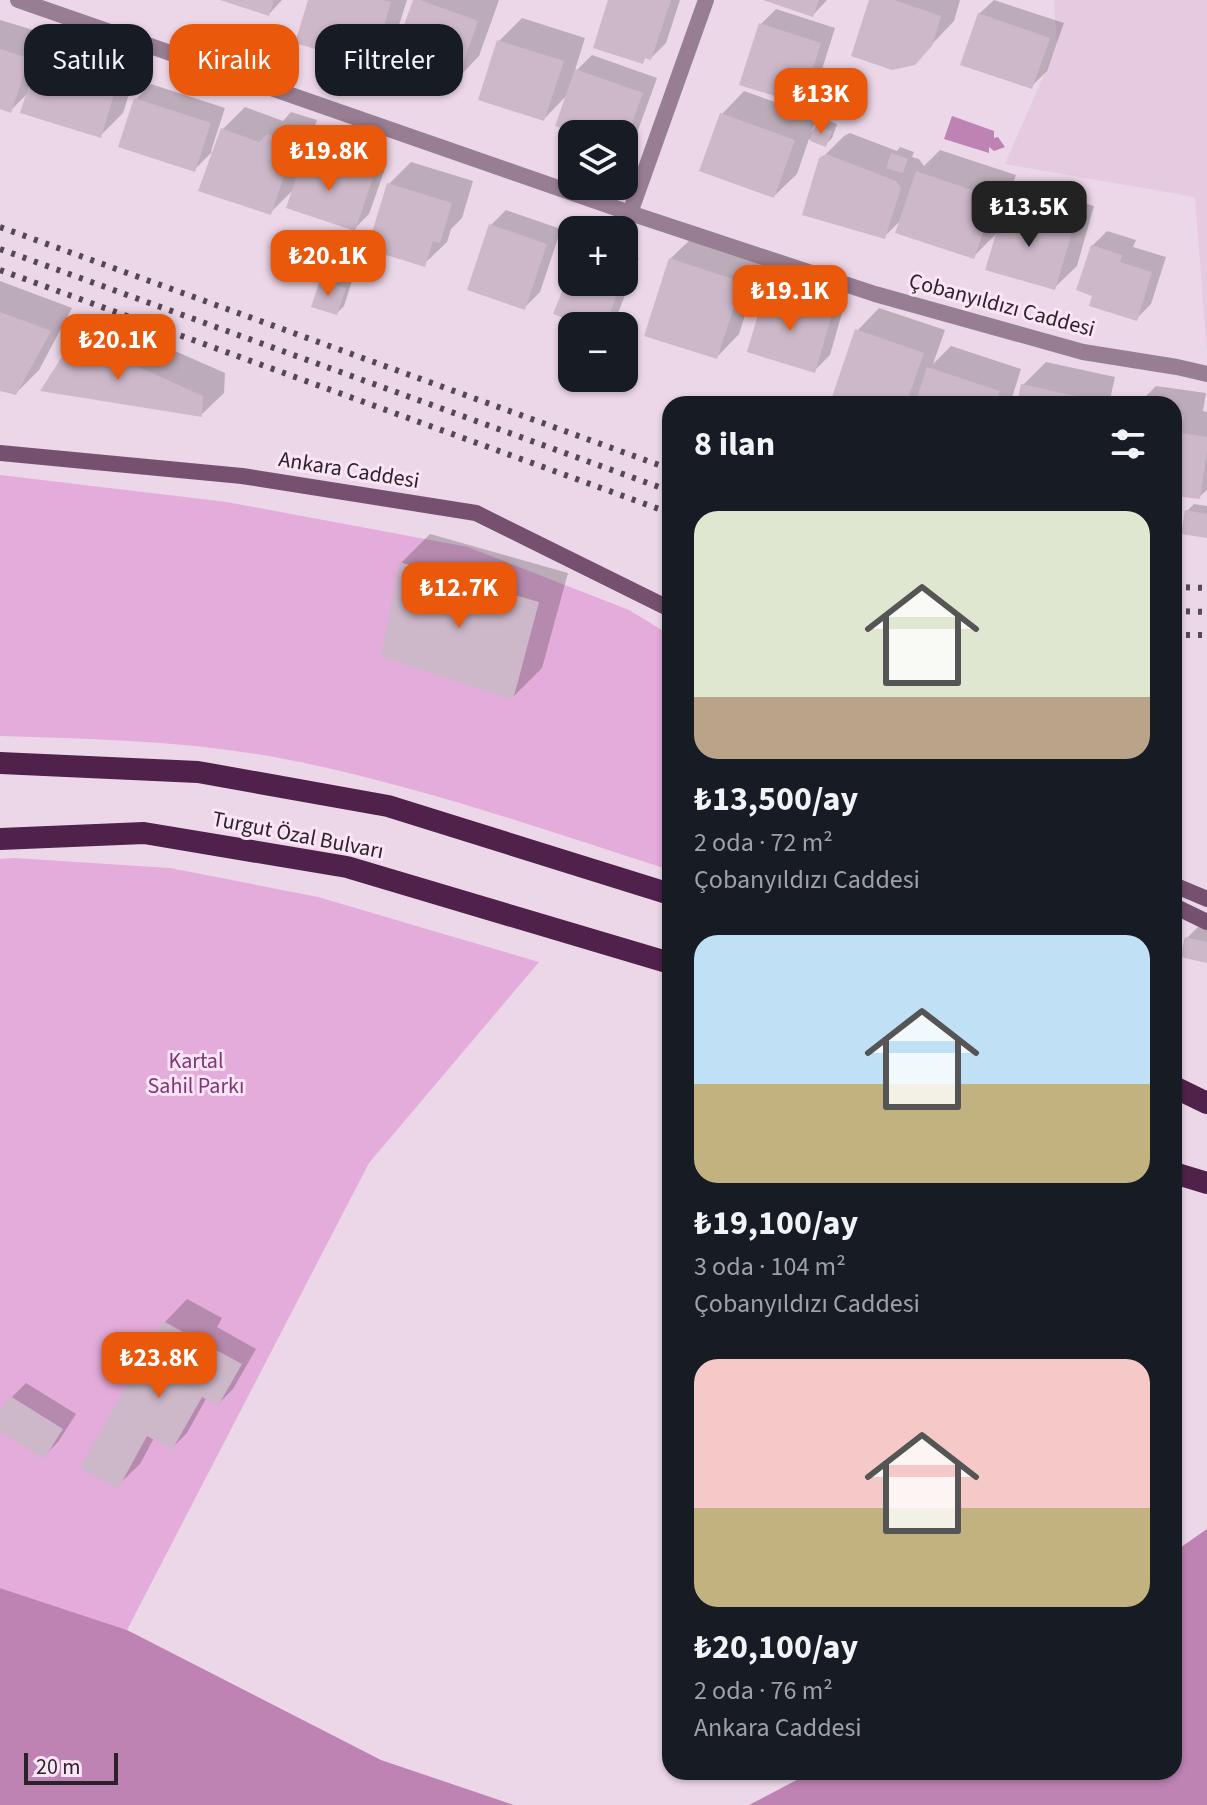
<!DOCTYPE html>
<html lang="tr">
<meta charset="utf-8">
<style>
:root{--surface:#171b24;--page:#20242c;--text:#f1f3f6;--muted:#9ea1a6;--accent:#ea580c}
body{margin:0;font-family:"Source Sans 3",sans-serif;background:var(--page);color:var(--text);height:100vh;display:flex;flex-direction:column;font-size:30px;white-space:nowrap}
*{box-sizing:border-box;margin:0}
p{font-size:26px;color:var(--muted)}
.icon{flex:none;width:44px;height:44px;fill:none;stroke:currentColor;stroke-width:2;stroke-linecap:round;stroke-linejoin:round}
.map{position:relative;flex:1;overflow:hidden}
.side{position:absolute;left:662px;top:396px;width:520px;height:1384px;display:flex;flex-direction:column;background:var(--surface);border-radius:24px;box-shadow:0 2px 6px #0004}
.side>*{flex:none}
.hud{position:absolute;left:24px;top:24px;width:518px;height:72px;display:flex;gap:16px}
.tools{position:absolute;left:558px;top:120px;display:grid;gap:16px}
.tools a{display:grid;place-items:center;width:80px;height:80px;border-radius:16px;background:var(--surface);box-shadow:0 2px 6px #0004;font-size:40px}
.scale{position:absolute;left:24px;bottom:20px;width:94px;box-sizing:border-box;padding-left:8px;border:4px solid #2b2329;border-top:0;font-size:22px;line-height:28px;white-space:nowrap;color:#2b2329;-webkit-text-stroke:6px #fae4f5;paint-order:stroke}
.price{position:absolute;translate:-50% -68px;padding:0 18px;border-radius:16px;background:var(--accent);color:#fff;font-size:26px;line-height:52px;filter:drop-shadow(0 2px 4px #0008)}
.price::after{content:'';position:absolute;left:50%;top:48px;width:24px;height:18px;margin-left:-12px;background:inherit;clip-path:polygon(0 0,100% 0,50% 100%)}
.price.selected{background:#222;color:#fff}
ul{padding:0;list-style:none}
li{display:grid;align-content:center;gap:16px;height:424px;padding:0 32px}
li span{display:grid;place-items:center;height:248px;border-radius:24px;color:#555}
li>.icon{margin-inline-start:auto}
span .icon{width:144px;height:144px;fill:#fffc;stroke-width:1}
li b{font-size:34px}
h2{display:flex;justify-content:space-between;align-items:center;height:96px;padding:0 32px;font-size:34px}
.tag{padding:0 28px;border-radius:24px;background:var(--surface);box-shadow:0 2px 6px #0004;font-size:28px;line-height:72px}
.tag.selected{background:var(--accent);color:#fff}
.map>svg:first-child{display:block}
.built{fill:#e5cae0}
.green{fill:#e4acda}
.water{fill:#be83b3}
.shadow{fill:#0003}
.building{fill:#cdb8c9}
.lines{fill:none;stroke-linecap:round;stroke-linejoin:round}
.minor{stroke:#987e93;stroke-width:16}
.secondary{stroke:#75506f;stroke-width:16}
.trunk{stroke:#50214a;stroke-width:22}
.rail{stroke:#534951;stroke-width:6;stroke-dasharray:4 8;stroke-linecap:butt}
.labels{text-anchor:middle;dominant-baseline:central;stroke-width:6;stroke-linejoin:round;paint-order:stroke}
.street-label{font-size:22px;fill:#2b2329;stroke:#fae4f5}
.park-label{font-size:22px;fill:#7e3775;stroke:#fae4f5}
</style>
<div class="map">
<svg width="1207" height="1805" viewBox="0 0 1207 1805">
<rect width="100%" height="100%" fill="#ecd7e8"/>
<polygon class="built" points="1054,0 1207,0 1207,352 1195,197 1005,164 1057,45"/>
<g class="green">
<path d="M0,475L227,502L468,547L629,610L670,635V870C545,830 420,786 290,760C195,741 97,739 0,736Z"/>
<polygon points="14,858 170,868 318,897 539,962 369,1163 127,1630 0,1588 0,859"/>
</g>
<g class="water">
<polygon points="952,116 994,131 994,138 998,137 1005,147 994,151 989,147 989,153 944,139"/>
<polygon points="1207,1529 1207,1805 749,1805 812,1772 1174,1772 1174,1552"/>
<polygon points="0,1588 127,1630 381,1760 514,1805 0,1805"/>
</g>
<g class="shadow">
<polygon points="224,0 282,0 269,14"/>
<polygon points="310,0 407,0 394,41 372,64"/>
<polygon points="415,0 499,0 479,56 457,79"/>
<polygon points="610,0 680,0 666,43 651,58 647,57 642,61"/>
<polygon points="767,0 827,0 813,15"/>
<polygon points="871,0 960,0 954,21 914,63"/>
<polygon points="994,0 1064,23 1047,71 1032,86 979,14"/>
<polygon points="776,9 835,28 819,79 804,94 787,89 780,96 761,24"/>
<polygon points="522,18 585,38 574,73 592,55 657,78 637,133 624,146 624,134 584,134 568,94 544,119 499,41"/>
<polygon points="0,20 50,35 43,55 61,38 139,62 123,113 101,135 29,92 11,110 0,107"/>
<polygon points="151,84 225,108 211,151 212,152 194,170 136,99"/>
<polygon points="744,91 817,117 811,132 824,119 837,124 832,138 825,145 809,139 797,174 774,196 722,114"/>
<polygon points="245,107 283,121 291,112 317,120 304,157 320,140 387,163 369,214 354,229 295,188 270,213 223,129"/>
<polygon points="850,133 897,151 900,147 914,152 912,157 919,159 924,166 940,150 1016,175 1004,210 1028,186 1094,206 1077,266 1054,288 999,231 973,257 901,220 884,237 821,159 844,136"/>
<polygon points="411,162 473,181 462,218 451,229 447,242 424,264 389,184"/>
<polygon points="506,210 561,229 540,292 525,307 490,226"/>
<polygon points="1107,231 1136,240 1133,247 1166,257 1151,304 1136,319 1095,294 1092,246"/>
<polygon points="693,237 763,260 739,334 717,357 670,259"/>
<polygon points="624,252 639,258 617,316 607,326 589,326 556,313 572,272 572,282 624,282"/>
<polygon points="329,274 352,281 344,306 337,313 322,281"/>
<polygon points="781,280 846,299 830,355 815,370 766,295"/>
<polygon points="0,281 72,308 39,370 16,393 0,389"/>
<polygon points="879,308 945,330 933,364 951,346 1021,369 1010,404 917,404 919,398 913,404 860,404 857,331"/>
<polygon points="98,317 225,373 224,393 201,415 75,340"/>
<polygon points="1046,362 1115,377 1109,404 1019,404 1023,385"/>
<polygon points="1156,386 1206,393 1203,411 1207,412 1207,490 1199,497 1177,494 1174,497 1174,404 1138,404"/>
<polygon points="1194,504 1207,506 1207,536 1187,511"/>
<polygon points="430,534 568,573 542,668 513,697 401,563"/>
<polygon points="1202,923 1207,924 1207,961 1187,938"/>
<polygon points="187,1299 222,1318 217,1327 256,1349 233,1389 218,1404 207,1397 187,1433 172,1448 154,1438 140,1464 117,1486 83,1467 165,1322"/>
<polygon points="26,1383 76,1414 58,1442 43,1457 0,1429 0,1416 11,1398"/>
</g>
<g class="building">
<polygon points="220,0 274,0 269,16"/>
<polygon points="308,0 383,0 391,2 372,66 295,43"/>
<polygon points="413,0 420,0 478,21 457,81 392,59"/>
<polygon points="608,0 671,0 651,60 645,58 643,64 593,48"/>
<polygon points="763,0 819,0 813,17"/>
<polygon points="869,0 894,0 941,16 932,46 915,65 892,70 851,56"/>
<polygon points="978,13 1050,38 1032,89 960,65"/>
<polygon points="759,23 821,43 804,97 783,90 781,98 739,85"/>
<polygon points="497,40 564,61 544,121 478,100"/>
<polygon points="0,49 29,58 11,113 0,109"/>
<polygon points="37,60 117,84 101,138 20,113"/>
<polygon points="575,69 643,93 624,145 624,134 578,134 555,126"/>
<polygon points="134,98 211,123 195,172 118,147"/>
<polygon points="720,113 795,140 774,198 699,171"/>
<polygon points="815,125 832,131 826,147 810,141"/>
<polygon points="221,128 259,142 267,134 295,143 271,215 198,191"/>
<polygon points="891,153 908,159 903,173 886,168"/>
<polygon points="304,154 373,178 355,231 286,208"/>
<polygon points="826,154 896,181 901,188 885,239 802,215 819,158"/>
<polygon points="916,171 995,198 974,259 895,233"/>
<polygon points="387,183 452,203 440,243 433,241 425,267 367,249"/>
<polygon points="1004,208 1073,229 1055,290 985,270"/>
<polygon points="489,224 547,244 525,310 467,290"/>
<polygon points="1091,245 1122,255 1120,262 1152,272 1137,321 1089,306 1092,296 1076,290"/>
<polygon points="669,258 742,282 717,359 644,336"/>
<polygon points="572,267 572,282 622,282 605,326 584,326 553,314"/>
<polygon points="320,280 346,288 337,315 311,307"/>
<polygon points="764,294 832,314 815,373 747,352"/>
<polygon points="0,312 51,331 16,395 0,391"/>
<polygon points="855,329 924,353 906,404 853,404 832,397"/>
<polygon points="74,338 203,396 202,417 40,391"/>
<polygon points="927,367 1000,391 996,404 915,404"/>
<polygon points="1021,384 1094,400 1093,404 1017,404"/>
<polygon points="1174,414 1184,415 1181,433 1207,437 1207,451 1200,499 1174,496"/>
<polygon points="1185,510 1207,514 1207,538 1181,534"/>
<polygon points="399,562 539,602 513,700 381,657"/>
<polygon points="1185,937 1207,942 1207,963 1180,957"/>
<polygon points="163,1321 242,1364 218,1406 202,1397 172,1450 147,1436 118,1489 80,1468"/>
<polygon points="10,1396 63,1429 44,1459 0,1432 0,1412"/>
</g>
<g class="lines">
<g class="minor">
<polyline points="18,0 630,213 875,294 1083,352 1177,367 1207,374"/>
<polyline points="630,213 706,0"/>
</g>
<g class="secondary">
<polyline points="0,453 242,476 476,513 670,609"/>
<polyline points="1174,885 1207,899"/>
<polyline points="1174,906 1207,922"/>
</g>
<g class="trunk">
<polyline points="0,763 198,772 388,806 670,894"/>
<polyline points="0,839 144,833 347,867 670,963"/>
<polyline points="1174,1087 1207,1103"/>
<polyline points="1174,1173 1207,1183"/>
</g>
<g class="rail">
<polyline points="0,227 670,469"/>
<polyline points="0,249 670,491"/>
<polyline points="0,270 670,513"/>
<polyline points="1174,587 1207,588"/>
<polyline points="1174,611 1207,612"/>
<polyline points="1174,635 1207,635"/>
</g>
</g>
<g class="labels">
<g class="street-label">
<text transform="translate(1002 305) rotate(15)">Çobanyıldızı Caddesi</text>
<text transform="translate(349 470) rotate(9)">Ankara Caddesi</text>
<text transform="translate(298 835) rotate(11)">Turgut Özal Bulvarı</text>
</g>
<g class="park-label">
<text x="196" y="1061">Kartal<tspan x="196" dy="25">Sahil Parkı</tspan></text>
</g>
</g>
</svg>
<div class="tools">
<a><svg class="icon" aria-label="layers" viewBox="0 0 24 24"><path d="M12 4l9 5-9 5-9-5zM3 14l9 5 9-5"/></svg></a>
<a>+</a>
<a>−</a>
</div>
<div class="scale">20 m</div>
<b class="price" style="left:821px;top:136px">₺13K</b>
<b class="price" style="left:329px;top:193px">₺19.8K</b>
<b class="price selected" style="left:1029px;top:249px">₺13.5K</b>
<b class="price" style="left:328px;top:298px">₺20.1K</b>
<b class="price" style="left:790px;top:333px">₺19.1K</b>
<b class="price" style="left:118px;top:382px">₺20.1K</b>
<b class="price" style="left:459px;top:630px">₺12.7K</b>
<b class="price" style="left:159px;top:1400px">₺23.8K</b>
<div class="hud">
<a class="tag">Satılık</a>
<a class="tag selected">Kiralık</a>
<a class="tag">Filtreler</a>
</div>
<section class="side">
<h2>8 ilan<svg class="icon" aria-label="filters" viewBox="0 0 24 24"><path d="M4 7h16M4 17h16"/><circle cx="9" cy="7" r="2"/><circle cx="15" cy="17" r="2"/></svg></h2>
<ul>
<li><span style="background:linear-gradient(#dfe7d0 75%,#b9a48a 0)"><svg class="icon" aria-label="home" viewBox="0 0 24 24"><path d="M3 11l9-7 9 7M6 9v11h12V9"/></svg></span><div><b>₺13,500/ay</b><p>2 oda · 72 m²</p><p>Çobanyıldızı Caddesi</p></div></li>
<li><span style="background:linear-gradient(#bfe0f5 60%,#c2b280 0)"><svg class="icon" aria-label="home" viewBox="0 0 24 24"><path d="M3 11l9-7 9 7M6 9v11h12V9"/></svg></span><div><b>₺19,100/ay</b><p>3 oda · 104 m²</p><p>Çobanyıldızı Caddesi</p></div></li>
<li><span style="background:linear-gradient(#f6c9c9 60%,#c2b280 0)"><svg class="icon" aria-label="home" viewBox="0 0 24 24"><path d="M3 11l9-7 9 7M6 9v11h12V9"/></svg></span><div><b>₺20,100/ay</b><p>2 oda · 76 m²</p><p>Ankara Caddesi</p></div></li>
</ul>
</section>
</div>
